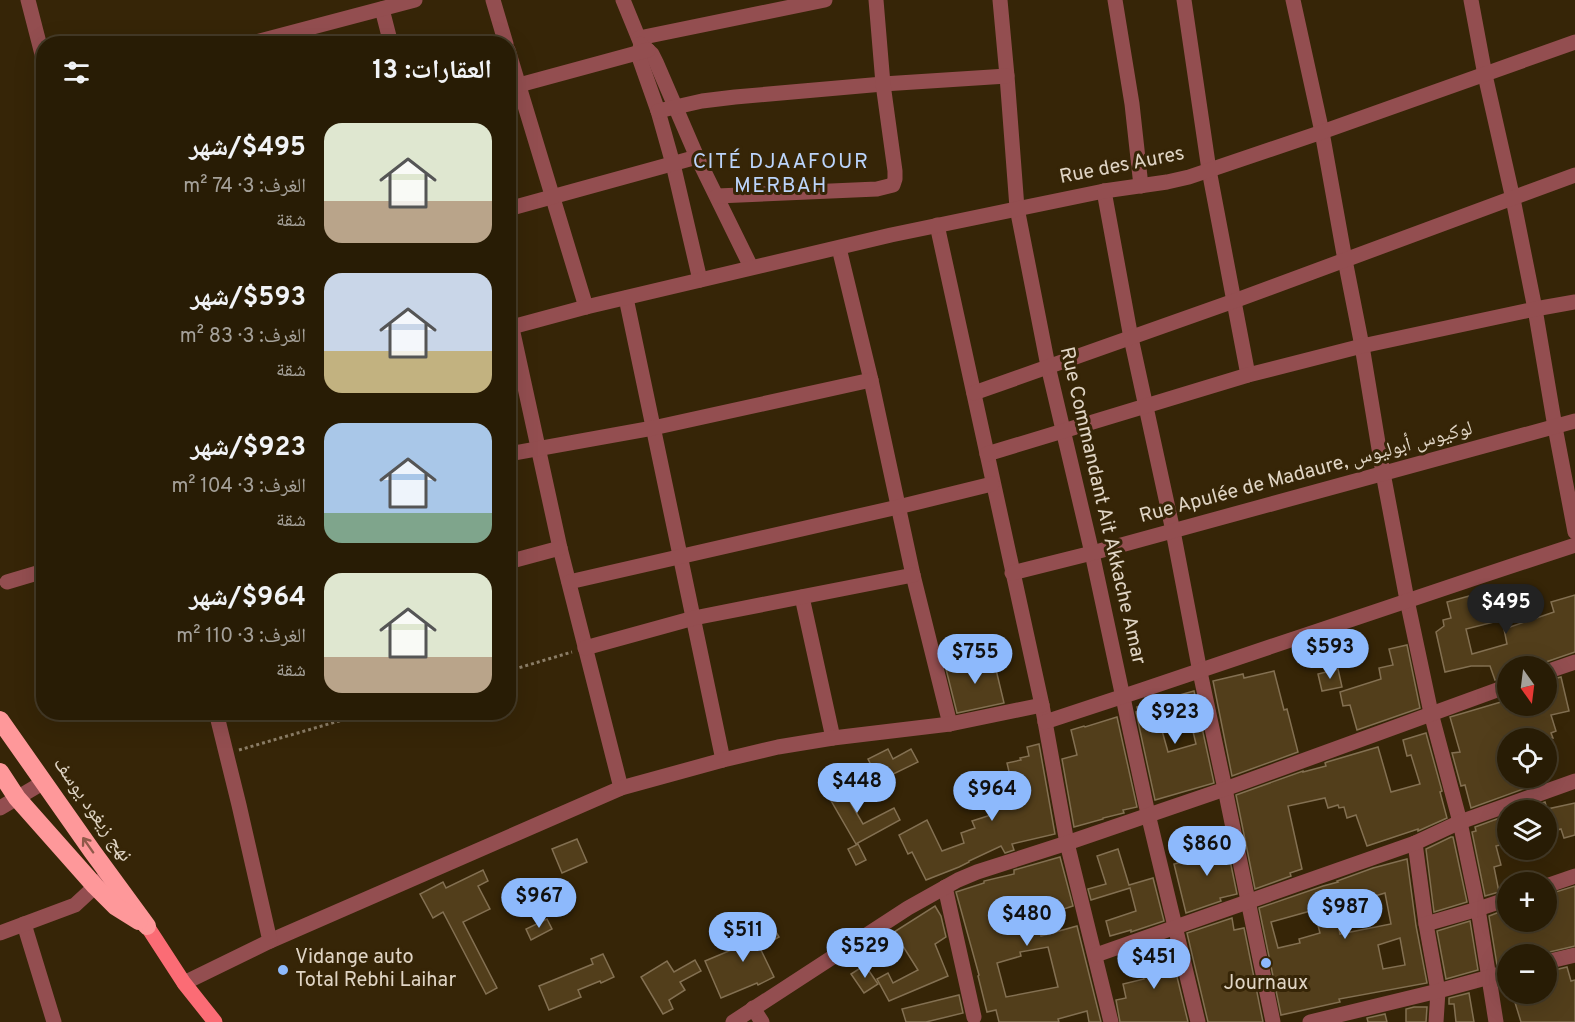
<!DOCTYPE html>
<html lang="ar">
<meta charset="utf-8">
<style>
:root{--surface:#281c05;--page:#30250f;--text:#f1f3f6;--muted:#a5a19a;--line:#443a27;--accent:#8db9fc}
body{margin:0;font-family:Overpass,"Noto Naskh Arabic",sans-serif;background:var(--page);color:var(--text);direction:rtl;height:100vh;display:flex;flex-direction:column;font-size:22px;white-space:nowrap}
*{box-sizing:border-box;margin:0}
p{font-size:20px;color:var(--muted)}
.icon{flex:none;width:33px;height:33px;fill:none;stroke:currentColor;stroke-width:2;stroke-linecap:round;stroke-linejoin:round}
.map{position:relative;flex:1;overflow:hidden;direction:ltr}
.drawer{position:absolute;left:36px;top:36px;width:480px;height:684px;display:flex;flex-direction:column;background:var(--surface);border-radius:24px;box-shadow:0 6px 24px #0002,0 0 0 2px var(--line);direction:rtl}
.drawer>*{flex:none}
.needle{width:39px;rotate:166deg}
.controls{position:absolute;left:1497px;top:656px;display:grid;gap:12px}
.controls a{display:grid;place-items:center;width:60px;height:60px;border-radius:50%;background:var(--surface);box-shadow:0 6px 24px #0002,0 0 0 2px var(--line);font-size:30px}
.price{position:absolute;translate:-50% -51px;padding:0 14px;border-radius:21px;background:var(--accent);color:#111;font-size:20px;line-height:39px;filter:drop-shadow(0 2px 3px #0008)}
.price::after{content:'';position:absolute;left:50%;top:36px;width:18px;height:14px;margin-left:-9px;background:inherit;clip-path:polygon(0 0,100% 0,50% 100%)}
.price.on{background:#222;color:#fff}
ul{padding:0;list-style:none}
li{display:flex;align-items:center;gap:18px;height:150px;padding:0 24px}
li span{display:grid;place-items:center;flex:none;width:168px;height:120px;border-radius:18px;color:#555}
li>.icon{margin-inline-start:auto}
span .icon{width:72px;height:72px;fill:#fffc;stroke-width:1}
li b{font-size:26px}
h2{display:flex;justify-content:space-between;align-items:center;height:72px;padding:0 24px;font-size:26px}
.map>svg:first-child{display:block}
.building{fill:#523e1b;stroke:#837052;stroke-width:1.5;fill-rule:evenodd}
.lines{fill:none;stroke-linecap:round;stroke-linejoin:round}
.path{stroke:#8c7e67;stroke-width:3;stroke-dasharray:3 3;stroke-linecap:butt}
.street{stroke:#934e50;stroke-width:15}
.primary{stroke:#fb6c75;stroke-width:15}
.highway{stroke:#fe989a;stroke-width:18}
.oneway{stroke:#905949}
.poi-dot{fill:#8db9fc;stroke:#362507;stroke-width:2}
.labels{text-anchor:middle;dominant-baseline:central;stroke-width:6;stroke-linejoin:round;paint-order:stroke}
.street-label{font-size:20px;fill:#e0d5c5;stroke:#362507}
.poi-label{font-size:20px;fill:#e0d5c5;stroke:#362507;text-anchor:start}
.neighbourhood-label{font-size:21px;letter-spacing:1.5px;fill:#bbd4fb;stroke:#362507}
</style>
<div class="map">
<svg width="1575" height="1022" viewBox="0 0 1575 1022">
<rect width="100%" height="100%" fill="#362507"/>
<g class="building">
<polygon points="1495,589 1502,620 1466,629 1472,654 1507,644 1504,629 1554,612 1551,602 1575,595 1575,652 1543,663 1538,666 1508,666 1508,677 1495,680 1490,666 1471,666 1445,672 1436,632 1444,626 1443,620 1451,618 1447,602"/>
<polygon points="1407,645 1420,708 1357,730 1350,705 1343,706 1340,692 1381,679 1379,668 1393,665 1389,649"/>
<polygon points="993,657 1004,703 957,713 946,669"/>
<polygon points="1338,669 1342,687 1322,691 1318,674"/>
<polygon points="1274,671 1284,710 1287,709 1298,752 1232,776 1213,681 1243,674 1244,678"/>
<polygon points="1561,677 1569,711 1551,715 1556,731 1551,733 1553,738 1508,738 1508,777 1538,777 1540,783 1471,808 1465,785 1461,786 1452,753 1460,752 1450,717 1501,702 1500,699 1508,697 1508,705 1546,705 1546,681"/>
<path d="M1194,691L1214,783L1155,800L1136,712L1138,711L1137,707ZM1190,719L1196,744L1168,752L1161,727Z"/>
<polygon points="1117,717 1137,807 1123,810 1124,813 1103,818 1103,819 1074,827 1062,759 1077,755 1071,730 1084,726 1085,727"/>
<polygon points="1426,733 1442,791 1440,792 1447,818 1418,831 1418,829 1367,846 1356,815 1347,818 1344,807 1339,808 1338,805 1328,808 1325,798 1288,806 1302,869 1290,873 1291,876 1255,889 1236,795 1303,771 1303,772 1326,766 1325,763 1327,762 1378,747 1391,792 1420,784 1411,755 1407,756 1403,740"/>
<polygon points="1039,744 1055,834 1012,844 1014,850 1005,853 1001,846 969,861 969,862 959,867 926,880 912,852 908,854 899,835 927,820 942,851 964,843 961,833 975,828 972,821 994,814 992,807 1010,802 1005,782 1011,780 1007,763 1021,760 1020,758 1029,756 1027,747"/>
<polygon points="888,749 893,759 911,749 918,762 879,781 868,759"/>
<polygon points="836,778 863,824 894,808 900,820 856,844 822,785"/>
<polygon points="1545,802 1547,809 1575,803 1575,835 1564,838 1561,829 1546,833 1546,810 1523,810"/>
<polygon points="1505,816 1508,828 1508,843 1496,846 1501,865 1494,867 1499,892 1485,896 1472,832 1476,831 1475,827"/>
<polygon points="1225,836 1237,894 1220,898 1221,901 1186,913 1174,864 1209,855 1204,842"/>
<polygon points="1451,837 1453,837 1467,902 1434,912 1426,849"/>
<polygon points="577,839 587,862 562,873 552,849"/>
<polygon points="858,844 866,860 856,865 848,849"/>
<polygon points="1118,849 1129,885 1153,878 1164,921 1131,932 1131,930 1110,936 1106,921 1136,911 1130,888 1091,900 1088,889 1106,884 1097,856"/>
<path d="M1060,857L1073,906L1036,918L1041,936L1077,926L1101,1022H1089L1087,1011L1058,1019L1059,1022H999L996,1010L987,1012L978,976L979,975L956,892L984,883V881L1014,874V870ZM1048,947L1058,987L1006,997L997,963L1021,956L1020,952Z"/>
<path d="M1407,859L1416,926L1427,983L1339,999L1340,1002L1281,1015L1259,908L1323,886L1338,882L1337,881L1373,868ZM1385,893L1391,924L1340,934L1335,908ZM1314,910L1320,933L1299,939L1300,943L1278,948L1271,922ZM1400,938L1405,965L1383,969L1378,945Z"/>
<polygon points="483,870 488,881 478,886 490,909 463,922 497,988 486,994 443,912 433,918 420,894 443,882 446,888"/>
<polygon points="1575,886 1575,946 1541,954 1508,954 1508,963 1497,965 1489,916 1502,911 1505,921 1546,921 1546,895"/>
<polygon points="935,906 941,916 946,937 935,944 948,976 889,1001 877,979 888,973 893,983 918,970 894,932"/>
<polygon points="1232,918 1234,930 1244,928 1263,1022 1208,1022 1187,933"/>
<polygon points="547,919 552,929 531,940 526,929"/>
<polygon points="769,920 779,937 760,948 774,977 758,985 757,983 721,998 705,961 753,941 748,932"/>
<polygon points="1470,921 1478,970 1446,979 1437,931"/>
<polygon points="1168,940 1188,1022 1120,1022 1116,1000 1126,998 1123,984 1144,979 1136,951"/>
<polygon points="603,954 614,977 601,983 600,981 578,990 581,997 549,1010 539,986 593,964 591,959"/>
<polygon points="695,960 701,971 680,982 685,990 669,1000 673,1009 663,1014 641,977 667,961 674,972"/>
<polygon points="865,965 878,984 864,993 851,974"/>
<polygon points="1567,967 1571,981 1575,980 1575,1022 1521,1022 1513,996 1522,993 1546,993 1546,972"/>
<polygon points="1469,993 1474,1022 1456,1022 1454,1004 1449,1004 1449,998"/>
<polygon points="959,995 963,1013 926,1022 906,1022 902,1009"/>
<polygon points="1414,1007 1427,1007 1426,1022 1406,1022 1406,1009"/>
<polygon points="1385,1014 1387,1022 1368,1022 1367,1018"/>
</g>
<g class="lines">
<g class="path">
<polyline points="508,671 572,652"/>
<polyline points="239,750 370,712"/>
</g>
<g class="street">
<polyline points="28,0 44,62"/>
<polyline points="493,0 506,44"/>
<polyline points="623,0 641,44 652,54 656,62 697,157 751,267"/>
<polyline points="1000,0 1007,76 1017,208 1048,366 1092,553 1148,814 1198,1022"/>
<polyline points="1115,0 1132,104 1141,186"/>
<polyline points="1184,0 1209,170 1248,375"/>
<polyline points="1293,0 1322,132 1345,260 1362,346 1383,473 1407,600 1431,713 1460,822 1478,909 1496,1022"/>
<polyline points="1471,0 1485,75 1513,199 1535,309 1555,427 1575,532"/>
<polyline points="382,9 391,44"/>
<polyline points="639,38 825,0"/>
<polyline points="248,44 415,0"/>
<polyline points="641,44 639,53 640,60 658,111 673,164 700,280"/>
<polyline points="508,50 586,307"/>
<polyline points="508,88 648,50"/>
<polyline points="658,111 702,101 735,97 883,84 1007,76"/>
<polyline points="1104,191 1131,338 1173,531 1200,672 1225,789 1273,1022"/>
<polyline points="717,196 877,189 893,185 895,179 895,171 883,84 876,0"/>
<polyline points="508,209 697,157"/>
<polyline points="937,225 1042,705 1067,843 1111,1022"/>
<polyline points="839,248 871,380 913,575 950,724"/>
<polyline points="626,298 723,760"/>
<polyline points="508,328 586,307 891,235 1104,191 1167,182 1189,177 1322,132 1575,42"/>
<polyline points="512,328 560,548 621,788"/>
<polyline points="974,393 1234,301 1575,175"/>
<polyline points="508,454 653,428 871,380"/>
<polyline points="987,454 1248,375 1362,346 1535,309 1575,302"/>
<polyline points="508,562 560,548"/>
<polyline points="1012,573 1092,553 1575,421"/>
<polyline points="7,582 44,571"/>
<polyline points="569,582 898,507 992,484"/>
<polyline points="802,597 833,738"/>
<polyline points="585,648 694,618 913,575"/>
<polyline points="1546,672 1575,662"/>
<path d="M1045,722C1222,664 1398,603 1575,545"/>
<polyline points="0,808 44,782"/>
<polyline points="1415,843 1426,924 1438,991 1436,1022"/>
<polyline points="1546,886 1575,876"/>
<polyline points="945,887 974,1017"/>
<polyline points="24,924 54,1022"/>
<polyline points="1426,924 1478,909 1508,899"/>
<polyline points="0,933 75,905 102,880"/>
<polyline points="270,941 621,788 723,760 778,747 833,738 950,724 1042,705"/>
<polyline points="1096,955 1415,843 1460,822 1575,781"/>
<polyline points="1546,962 1575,955"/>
<polyline points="184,983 270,941 239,805 216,712"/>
<polyline points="753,1008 762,1022"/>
<polyline points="733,1022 908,908 958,880 977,872 1067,843 1225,789 1508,686"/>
<polyline points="1310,1022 1438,991 1508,972"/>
</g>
<polyline class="primary" points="147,926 184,983 215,1022"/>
<g class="highway">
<polyline points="0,720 92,851 147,926"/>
<polyline points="0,772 17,798 95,886 115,906 139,921"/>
</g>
</g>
<defs><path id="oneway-shaft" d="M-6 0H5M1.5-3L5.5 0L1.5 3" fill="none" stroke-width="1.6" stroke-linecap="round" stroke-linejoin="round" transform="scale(1.5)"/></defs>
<use class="oneway" href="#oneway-shaft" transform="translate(88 845) rotate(-125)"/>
<g class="poi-dot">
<circle cx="1266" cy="963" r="6"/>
<circle cx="283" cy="970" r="6"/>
</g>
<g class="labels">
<g class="street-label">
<text transform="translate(1122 166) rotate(-11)">Rue des Aures</text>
<text transform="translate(1306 473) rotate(-15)">Rue Apulée de Madaure, لوكيوس أبوليوس</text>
<text transform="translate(1102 506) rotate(77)">Rue Commandant Ait Akkache Amar</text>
<text transform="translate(92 810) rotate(55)">نهج زيغود يوسف</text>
</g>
<g class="poi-label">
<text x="295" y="958">Vidange auto<tspan x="295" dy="23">Total Rebhi Laihar</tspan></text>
<text x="1266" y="984" text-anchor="middle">Journaux</text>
</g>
<g class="neighbourhood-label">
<text x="781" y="162">CITÉ DJAAFOUR<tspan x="781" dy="24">MERBAH</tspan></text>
</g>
</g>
</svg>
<div class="controls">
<a><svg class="needle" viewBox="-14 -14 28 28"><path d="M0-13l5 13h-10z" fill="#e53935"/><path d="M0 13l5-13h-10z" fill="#a5a19a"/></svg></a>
<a><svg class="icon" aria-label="locate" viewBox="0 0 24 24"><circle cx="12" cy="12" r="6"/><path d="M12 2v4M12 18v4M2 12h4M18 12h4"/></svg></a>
<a><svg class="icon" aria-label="layers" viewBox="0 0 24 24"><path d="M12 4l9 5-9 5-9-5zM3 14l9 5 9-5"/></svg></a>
<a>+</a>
<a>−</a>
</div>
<b class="price on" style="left:1506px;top:635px">$495</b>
<b class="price" style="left:1330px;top:680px">$593</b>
<b class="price" style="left:975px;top:685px">$755</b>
<b class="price" style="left:1175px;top:745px">$923</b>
<b class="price" style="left:857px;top:814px">$448</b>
<b class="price" style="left:992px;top:822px">$964</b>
<b class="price" style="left:1207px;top:877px">$860</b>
<b class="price" style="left:539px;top:929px">$967</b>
<b class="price" style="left:1345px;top:940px">$987</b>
<b class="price" style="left:1027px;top:947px">$480</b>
<b class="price" style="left:743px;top:963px">$511</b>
<b class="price" style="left:865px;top:979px">$529</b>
<b class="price" style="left:1154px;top:990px">$451</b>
<section class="drawer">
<h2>العقارات: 13<svg class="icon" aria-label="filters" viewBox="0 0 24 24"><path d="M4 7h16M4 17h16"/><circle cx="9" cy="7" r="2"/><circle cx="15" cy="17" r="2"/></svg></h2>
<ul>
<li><span style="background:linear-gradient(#dfe7d0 65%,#b9a48a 0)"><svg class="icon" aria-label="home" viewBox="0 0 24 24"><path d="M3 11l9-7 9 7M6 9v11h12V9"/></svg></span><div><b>$495/شهر</b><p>الغرف: 3 · 74 m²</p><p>شقة</p></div></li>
<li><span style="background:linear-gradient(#c9d6e8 65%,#c2b280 0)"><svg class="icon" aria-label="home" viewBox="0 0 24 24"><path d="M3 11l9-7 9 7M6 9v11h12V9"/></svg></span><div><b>$593/شهر</b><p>الغرف: 3 · 83 m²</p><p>شقة</p></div></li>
<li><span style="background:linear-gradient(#a9c7e8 75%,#7fa58c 0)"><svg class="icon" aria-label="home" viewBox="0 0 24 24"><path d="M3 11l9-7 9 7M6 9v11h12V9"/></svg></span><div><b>$923/شهر</b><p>الغرف: 3 · 104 m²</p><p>شقة</p></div></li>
<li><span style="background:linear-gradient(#dfe7d0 70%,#b9a48a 0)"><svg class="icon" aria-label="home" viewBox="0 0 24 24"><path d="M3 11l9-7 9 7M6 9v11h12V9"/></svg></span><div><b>$964/شهر</b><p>الغرف: 3 · 110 m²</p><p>شقة</p></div></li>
</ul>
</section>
</div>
